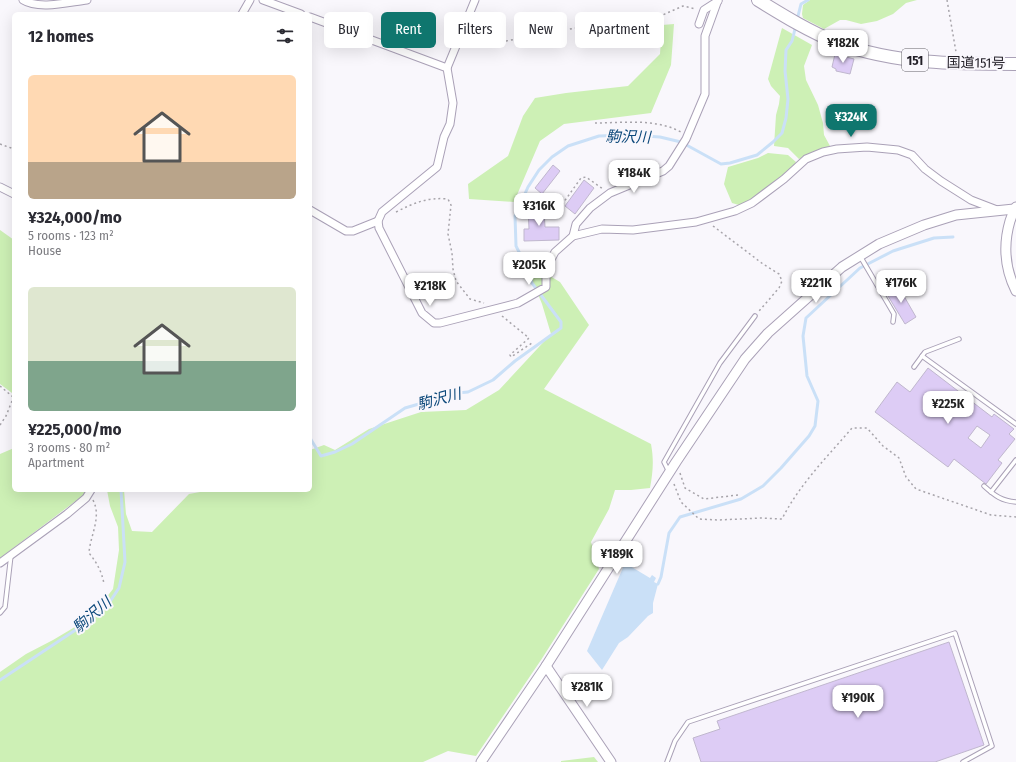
<!DOCTYPE html>
<meta charset="utf-8">
<style>
:root{--surface:#fff;--page:#f2f2f3;--text:#2b2b33;--muted:#7c7c81;--accent:#0f766e}
body{margin:0;font-family:"Fira Sans Condensed","Noto Sans JP",sans-serif;background:var(--page);color:var(--text);height:100vh;display:flex;flex-direction:column;font-size:15px;white-space:nowrap}
*{box-sizing:border-box;margin:0}
p{font-size:13px;color:var(--muted)}
.icon{flex:none;width:22px;height:22px;fill:none;stroke:currentColor;stroke-width:2;stroke-linecap:round;stroke-linejoin:round}
.map{position:relative;flex:1;overflow:hidden}
.details{position:absolute;left:12px;top:12px;width:300px;height:480px;display:flex;flex-direction:column;background:var(--surface);border-radius:6px;box-shadow:0 4px 16px #0002}
.details>*{flex:none}
.banner{position:absolute;left:324px;top:12px;width:380px;height:36px;display:flex;gap:8px}
.price{position:absolute;translate:-50% -34px;padding:0 9px;border-radius:8px;background:#fff;color:#222;font-size:13px;line-height:26px;filter:drop-shadow(0 1px 2px #0008)}
.price::after{content:'';position:absolute;left:50%;top:24px;width:12px;height:9px;margin-left:-6px;background:inherit;clip-path:polygon(0 0,100% 0,50% 100%)}
.price.active{background:var(--accent);color:#fff}
ul{padding:0;list-style:none}
li{display:grid;align-content:center;gap:8px;height:212px;padding:0 16px}
li span{display:grid;place-items:center;height:124px;border-radius:6px;color:#555}
li>.icon{margin-inline-start:auto}
span .icon{width:72px;height:72px;fill:#fffc;stroke-width:1}
li b{font-size:17px}
h2{display:flex;justify-content:space-between;align-items:center;height:48px;padding:0 16px;font-size:17px}
.pill{padding:0 14px;border-radius:6px;background:var(--surface);box-shadow:0 4px 16px #0002;font-size:14px;line-height:36px}
.pill.active{background:var(--accent);color:#fff}
.map>svg:first-child{display:block}
.green{fill:#cdf0b5}
.water{fill:#cae0f7}
.lines{fill:none;stroke-linecap:round;stroke-linejoin:round}
.stream{stroke:#cae0f7;stroke-width:3}
.building{fill:#ddccf5;stroke:#c0b7ce;fill-rule:evenodd}
.service-casing{stroke:#aaa1b7;stroke-width:5.5}
.minor-casing{stroke:#aaa1b7;stroke-width:9}
.tertiary-casing{stroke:#aaa1b7;stroke-width:11}
.trunk-casing{stroke:#aaa1b7;stroke-width:14}
.path{stroke:#a7a4aa;stroke-width:1.5;stroke-dasharray:2 3;stroke-linecap:butt}
.service{stroke:#fff;stroke-width:3.5}
.minor{stroke:#fff;stroke-width:7}
.tertiary{stroke:#fff;stroke-width:9}
.trunk{stroke:#fff;stroke-width:12}
.labels{text-anchor:middle;dominant-baseline:central;stroke-width:4;stroke-linejoin:round;paint-order:stroke}
.shield{fill:#f9f7fc;stroke:#626067;stroke-width:1}
.shield-label{font-size:13px;font-weight:bold;fill:#221f27}
.street-label{font-size:14px;fill:#221f27;stroke:#f9f7fc}
.water-label{font-size:15px;font-style:italic;fill:#0d497b;stroke:#f9f7fc}
</style>
<div class="map">
<svg width="1016" height="762" viewBox="0 0 1016 762">
<rect width="100%" height="100%" fill="#f9f7fc"/>
<g class="green">
<polygon points="810,0 917,0 906,3 893,14 877,21 861,24 846,20 840,20 824,29 803,18 802,14 803,5"/>
<polygon points="674,24 671,65 651,113 564,124 540,141 514,202 469,199 468,184 508,156 523,116 535,98 566,93 628,86 660,54 662,25"/>
<polygon points="782,28 812,45 804,66 806,80 818,105 823,123 824,135 830,146 809,154 799,159 788,148 774,146 776,115 779,104 780,96 771,86 768,79"/>
<polygon points="768,153 788,155 796,162 791,170 748,203 739,205 732,203 724,184 728,167 758,158"/>
<polygon points="0,230 14,240 14,392 12,393 0,384"/>
<path d="M538,269L560,282L589,325L544,389L651,444C654,460 653,472 650,488L631,490H615L609,509L591,542L599,569L541,660L476,756L448,751L423,762H0V672L26,654L53,640L90,618L113,589L119,550L118,527L110,506L107,490H124L126,514L132,531L152,532L189,494L211,490H310V450L324,445L335,450L369,429L421,412L466,410L499,390L551,334L542,304L530,275Z"/>
<polygon points="14,448 14,490 86,490 85,494 0,558 0,454"/>
<polygon points="594,757 598,762 561,762 561,761"/>
</g>
<polygon class="water" points="625,563 650,578 652,575 656,578 654,582 658,584 653,603 653,613 648,616 628,637 619,643 602,670 587,651"/>
<g class="lines">
<g class="stream">
<polyline points="797,20 801,4 808,0"/>
<polyline points="310,438 321,456 335,452 352,444 405,408 457,393 468,392 493,380 515,361 561,328 561,322 532,283 526,266 516,246 515,216 528,187 539,170 552,157 568,146 599,136 630,135 660,137 681,142 721,164 730,163 757,155 773,142 782,133 786,118 788,99 785,71 786,50 792,41 796,25"/>
<polyline points="658,584 661,577 669,533 680,517 741,499 763,486 781,468 809,436 815,426 818,401 807,376 803,336 806,318 860,268 893,251 934,238 953,237"/>
<polyline points="0,680 74,631 109,603 119,588 125,562 121,490"/>
</g>
</g>
<g class="building">
<polygon points="835,54 854,59 850,74 836,71 836,69 832,67"/>
<polygon points="553,165 560,171 542,194 535,188"/>
<polygon points="584,180 594,188 575,214 565,206"/>
<polygon points="537,205 537,210 544,210 545,227 559,227 559,240 524,241 524,229 529,229 528,206"/>
<polygon points="897,284 916,317 905,324 885,291"/>
<path d="M928,368L992,417L994,414L1014,429L1009,434L1015,439L998,460L1002,463L986,484L954,459L948,467L875,412L897,382L910,392ZM977,426L990,435L981,448L968,438Z"/>
<polygon points="949,642 984,745 935,762 701,762 693,738 720,729 717,721"/>
</g>
<g class="lines">
<g class="service-casing">
<g id="service">
<polyline points="860,256 894,314 893,322"/>
<polyline points="922,356 1016,424"/>
<polyline points="914,367 925,352 959,339"/>
<polyline points="669,472 664,462 720,363 755,316"/>
<path d="M984,486C995,496 1002,501 1016,502"/>
<polyline points="991,492 1016,460"/>
<polyline points="0,613 5,607 11,555"/>
<polyline points="667,762 675,741 688,722 955,633 992,746 963,762"/>
</g>
</g>
<g class="minor-casing">
<g id="minor">
<path d="M23,0C39,10 69,2 87,0"/>
<polyline points="263,0 301,14"/>
<polyline points="242,14 250,0"/>
<polyline points="310,17 447,68 453,103 450,124 444,137 437,167 382,212 378,221 379,228 422,313 434,323 440,323 518,303 546,287 546,269 555,252 573,236 602,229 633,230 696,222 735,211 752,203 784,179 806,159 823,152 837,149 867,147 898,150 912,155 925,169 941,181 971,200 997,210"/>
<polyline points="699,24 704,10 718,1"/>
<polyline points="447,68 475,0"/>
<polyline points="0,187 14,194"/>
<polyline points="310,210 346,231 353,231 378,221"/>
<polyline points="573,236 576,224 590,208 610,193 663,171 669,166 686,139 705,94 705,36 718,0"/>
<polyline points="0,563 67,514 86,498 91,490"/>
</g>
</g>
<g class="tertiary-casing">
<g id="tertiary">
<path d="M1016,207C1013,211 1012,216 1010,221C1003,245 1005,269 1016,291"/>
<polyline points="546,666 611,762"/>
<polyline points="481,762 546,666 676,462 745,359 768,333 842,267 879,244 924,225 956,215 1014,209"/>
</g>
</g>
<g class="trunk-casing">
<path id="trunk" d="M758,0C784,16 810,32 838,43C895,64 956,64 1016,64"/>
</g>
<g class="path">
<polyline points="947,0 956,52"/>
<polyline points="466,42 506,41 581,27 658,17 683,6 696,9"/>
<path d="M595,123C624,123 655,118 681,132"/>
<polyline points="0,144 14,149"/>
<path d="M396,212C414,203 427,197 448,199L451,205L448,234L452,253L453,269L456,281L470,299L484,303"/>
<polyline points="553,216 556,210 561,206 581,178 586,177 603,189"/>
<polyline points="713,226 763,264 779,274 782,281 779,288 759,311"/>
<polyline points="502,316 529,338 510,355 511,357 532,343"/>
<polyline points="0,386 13,397"/>
<polyline points="0,425 6,416 14,396"/>
<polyline points="680,473 685,488 704,499 738,495"/>
<path d="M674,484L681,502L699,519L719,520L760,518L782,519C799,485 827,457 852,428H867L883,446L899,458L906,477L916,489L991,515L1016,517"/>
<path d="M93,500C102,517 90,536 89,553C97,563 102,572 104,584"/>
</g>
<use href="#service" class="service"/>
<use href="#minor" class="minor"/>
<use href="#tertiary" class="tertiary"/>
<use href="#trunk" class="trunk"/>
</g>
<g class="labels">
<rect class="shield" x="902" y="49" width="26" height="22" rx="3"/>
<g class="shield-label">
<text x="915" y="60">151</text>
</g>
<g class="street-label">
<text transform="translate(976 63) rotate(1)">国道151号</text>
</g>
<g class="water-label">
<text transform="translate(628 137) rotate(1)">駒沢川</text>
<text transform="translate(439 399) rotate(-15)">駒沢川</text>
<text transform="translate(92 615) rotate(-41)">駒沢川</text>
</g>
</g>
</svg>
<b class="price" style="left:843px;top:64px">¥182K</b>
<b class="price active" style="left:851px;top:138px">¥324K</b>
<b class="price" style="left:634px;top:194px">¥184K</b>
<b class="price" style="left:539px;top:227px">¥316K</b>
<b class="price" style="left:529px;top:286px">¥205K</b>
<b class="price" style="left:816px;top:304px">¥221K</b>
<b class="price" style="left:901px;top:304px">¥176K</b>
<b class="price" style="left:430px;top:307px">¥218K</b>
<b class="price" style="left:948px;top:425px">¥225K</b>
<b class="price" style="left:617px;top:575px">¥189K</b>
<b class="price" style="left:587px;top:708px">¥281K</b>
<b class="price" style="left:858px;top:719px">¥190K</b>
<div class="banner">
<a class="pill">Buy</a>
<a class="pill active">Rent</a>
<a class="pill">Filters</a>
<a class="pill">New</a>
<a class="pill">Apartment</a>
</div>
<section class="details">
<h2>12 homes<svg class="icon" aria-label="filters" viewBox="0 0 24 24"><path d="M4 7h16M4 17h16"/><circle cx="9" cy="7" r="2"/><circle cx="15" cy="17" r="2"/></svg></h2>
<ul>
<li><span style="background:linear-gradient(#ffd9b3 70%,#b9a48a 0)"><svg class="icon" aria-label="home" viewBox="0 0 24 24"><path d="M3 11l9-7 9 7M6 9v11h12V9"/></svg></span><div><b>¥324,000/mo</b><p>5 rooms · 123 m²</p><p>House</p></div></li>
<li><span style="background:linear-gradient(#dfe7d0 60%,#7fa58c 0)"><svg class="icon" aria-label="home" viewBox="0 0 24 24"><path d="M3 11l9-7 9 7M6 9v11h12V9"/></svg></span><div><b>¥225,000/mo</b><p>3 rooms · 80 m²</p><p>Apartment</p></div></li>
</ul>
</section>
</div>
